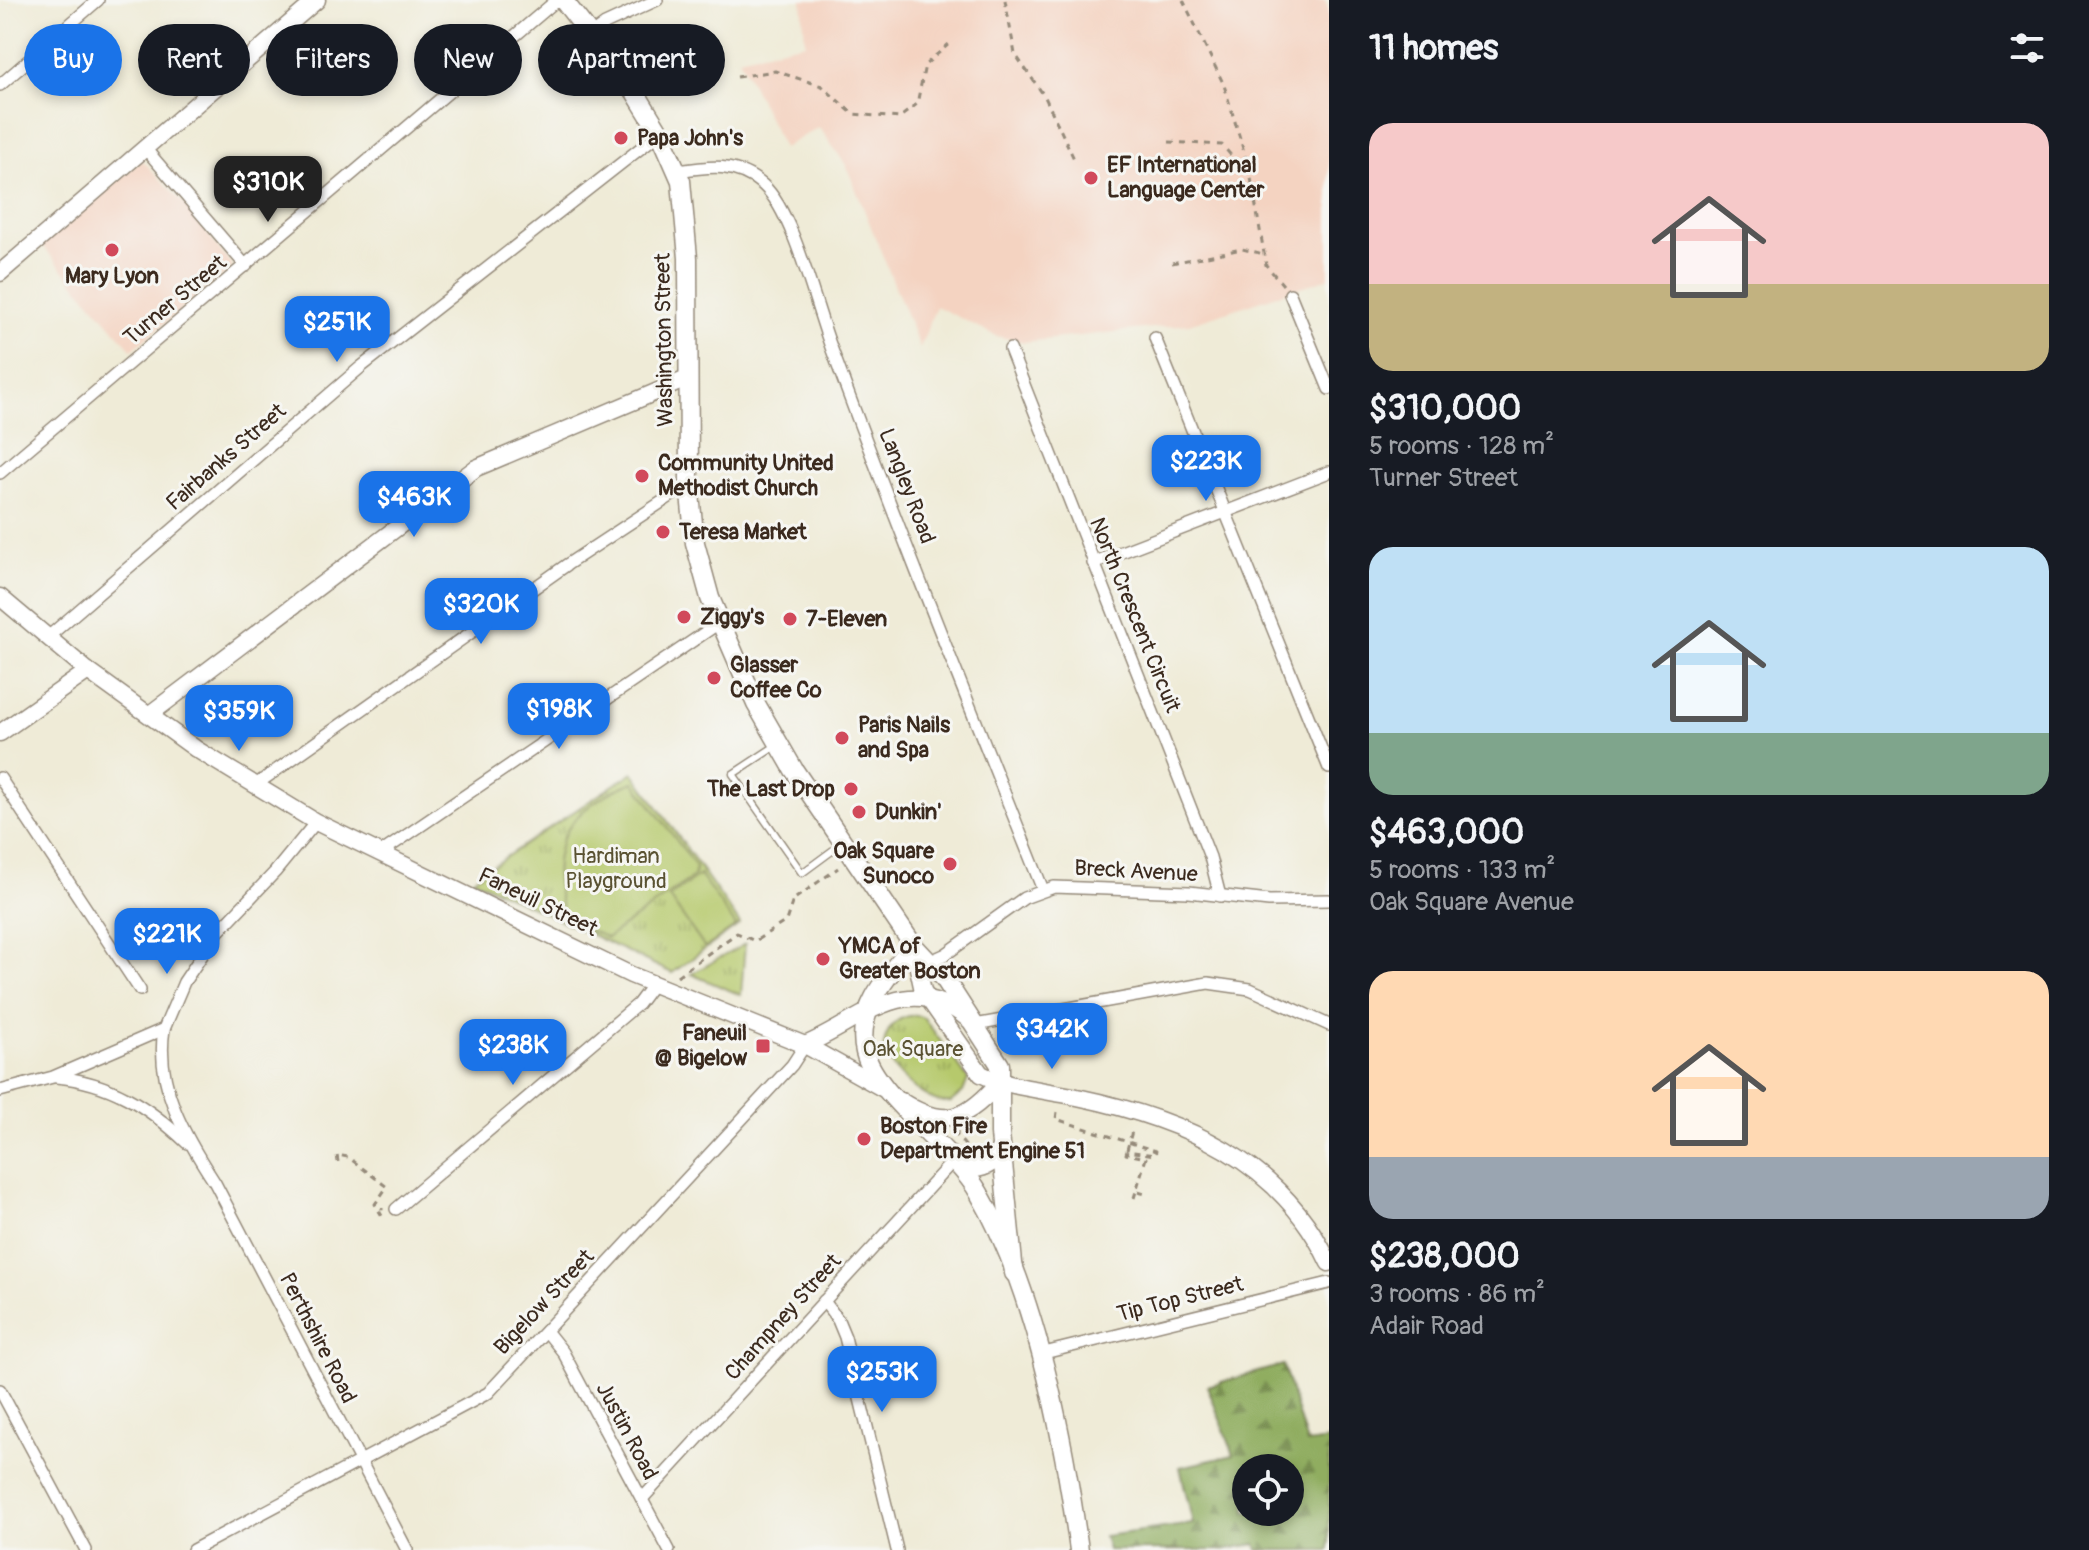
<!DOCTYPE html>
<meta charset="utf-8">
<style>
:root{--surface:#171b24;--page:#20242c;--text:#f1f3f6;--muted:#9ea1a6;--accent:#1a73e8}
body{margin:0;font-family:Pangolin,sans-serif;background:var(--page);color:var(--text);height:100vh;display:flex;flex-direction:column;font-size:30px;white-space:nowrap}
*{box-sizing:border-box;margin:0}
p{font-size:26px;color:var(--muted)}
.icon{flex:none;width:44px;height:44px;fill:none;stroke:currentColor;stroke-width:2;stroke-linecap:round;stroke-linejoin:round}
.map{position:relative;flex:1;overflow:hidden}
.panel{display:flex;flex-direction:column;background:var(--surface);width:760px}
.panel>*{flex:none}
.banner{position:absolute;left:24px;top:24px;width:760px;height:72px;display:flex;gap:16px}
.controls{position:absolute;left:1232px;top:1454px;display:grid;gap:16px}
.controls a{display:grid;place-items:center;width:72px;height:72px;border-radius:50%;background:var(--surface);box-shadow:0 4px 12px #0003;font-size:40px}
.price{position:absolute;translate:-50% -68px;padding:0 18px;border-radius:16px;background:var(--accent);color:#fff;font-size:26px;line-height:52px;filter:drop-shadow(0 2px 4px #0008)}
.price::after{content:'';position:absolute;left:50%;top:48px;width:24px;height:18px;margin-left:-12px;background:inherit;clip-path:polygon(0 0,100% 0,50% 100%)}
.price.active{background:#222;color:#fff}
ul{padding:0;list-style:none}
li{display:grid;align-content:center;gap:16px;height:424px;padding:0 40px}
li span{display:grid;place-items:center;height:248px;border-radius:24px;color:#555}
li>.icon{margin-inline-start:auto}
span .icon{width:144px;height:144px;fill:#fffc;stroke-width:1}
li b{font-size:34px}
h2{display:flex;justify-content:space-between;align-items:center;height:96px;padding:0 40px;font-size:34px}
.chip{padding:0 28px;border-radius:36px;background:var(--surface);box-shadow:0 4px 12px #0003;font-size:28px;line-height:72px}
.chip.active{background:var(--accent);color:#fff}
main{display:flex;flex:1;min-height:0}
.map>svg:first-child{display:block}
.built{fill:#f4d3c1}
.forest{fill:url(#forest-firs);stroke:#666c3f;stroke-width:2;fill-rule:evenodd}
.park{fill:url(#park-tufts);stroke:#787a45;stroke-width:2}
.pitch{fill:#b6c96c;stroke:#787a45;stroke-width:2}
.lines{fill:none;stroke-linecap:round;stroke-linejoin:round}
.lane-casing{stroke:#958a7a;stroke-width:9}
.street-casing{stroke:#958a7a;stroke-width:14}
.secondary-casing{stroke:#958a7a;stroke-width:19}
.primary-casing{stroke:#958a7a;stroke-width:21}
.path{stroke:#958a7a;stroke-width:3;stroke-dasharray:6 6;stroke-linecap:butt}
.lane{stroke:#fff;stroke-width:6}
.street{stroke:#fff;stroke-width:11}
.secondary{stroke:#fff;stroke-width:16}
.primary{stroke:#fff;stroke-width:18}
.poi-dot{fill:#d1495b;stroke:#f6f6f2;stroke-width:3}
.labels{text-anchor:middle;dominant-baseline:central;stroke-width:6;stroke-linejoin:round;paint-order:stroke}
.poi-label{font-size:22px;font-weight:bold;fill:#3b2a1e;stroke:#f6f6f2;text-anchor:start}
.street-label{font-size:22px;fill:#3b2a1e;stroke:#f6f6f2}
.park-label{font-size:22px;fill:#5a5232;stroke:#f6f6f2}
</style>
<main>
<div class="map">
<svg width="1329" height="1550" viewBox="0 0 1329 1550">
<defs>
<pattern id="forest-firs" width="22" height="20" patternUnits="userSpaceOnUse" patternTransform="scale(2)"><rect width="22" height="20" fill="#90ad60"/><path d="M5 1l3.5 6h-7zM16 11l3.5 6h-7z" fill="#778d4f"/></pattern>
<pattern id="park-tufts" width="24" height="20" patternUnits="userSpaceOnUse" patternTransform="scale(2)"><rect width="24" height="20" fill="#b6c96c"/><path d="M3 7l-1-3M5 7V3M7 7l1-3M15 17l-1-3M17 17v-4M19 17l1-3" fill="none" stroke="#95a358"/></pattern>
</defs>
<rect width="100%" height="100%" fill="#f6f6f2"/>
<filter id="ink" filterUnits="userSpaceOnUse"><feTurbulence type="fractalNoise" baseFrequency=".0125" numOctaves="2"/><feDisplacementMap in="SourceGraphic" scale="16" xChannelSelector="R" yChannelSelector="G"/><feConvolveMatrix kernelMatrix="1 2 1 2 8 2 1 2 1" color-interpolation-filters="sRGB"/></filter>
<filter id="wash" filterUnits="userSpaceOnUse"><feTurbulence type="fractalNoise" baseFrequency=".006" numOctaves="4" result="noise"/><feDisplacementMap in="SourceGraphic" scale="32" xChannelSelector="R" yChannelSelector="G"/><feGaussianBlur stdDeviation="1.8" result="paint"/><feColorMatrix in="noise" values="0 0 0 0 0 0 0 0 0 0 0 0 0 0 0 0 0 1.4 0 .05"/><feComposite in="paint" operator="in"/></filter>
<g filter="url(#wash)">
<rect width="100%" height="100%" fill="#efebd7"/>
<g class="built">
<polygon points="802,0 1325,0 1329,12 1329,278 1189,324 1024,342 996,336 936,306 920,348 846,165 819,127 783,148 739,58 805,43"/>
<polygon points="142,160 187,207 233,267 132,350 40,243"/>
</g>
<path class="forest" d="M1283,1365L1307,1443L1329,1440V1550H1258L1256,1544L1221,1550H1108L1104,1536L1193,1524L1180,1467L1234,1455L1207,1386ZM1246,1468H1290V1512H1246Z"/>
<g class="park">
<polygon points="633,772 740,924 672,973 473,879"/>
<polygon points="745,944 741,995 691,974"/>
<path d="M916,1015L924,1018L968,1079L963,1092L951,1102C925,1105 895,1073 883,1052C885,1030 893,1017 916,1015Z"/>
</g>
<g class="pitch">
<path d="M634,782L696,867L694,876L607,938C596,932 576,927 568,918C560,910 559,893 557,882C552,827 587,800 634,782Z"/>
<polygon points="700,875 736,926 705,948 669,897"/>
</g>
</g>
<g filter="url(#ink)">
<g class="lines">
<g class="lane-casing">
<polyline id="lane" points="777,745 733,774 802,873 840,845"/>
</g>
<g class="street-casing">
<g id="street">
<polyline points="589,36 605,24 657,0"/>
<polyline points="0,85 98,0"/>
<polyline points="144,147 246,266"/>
<path d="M678,171C709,166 737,162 763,185C794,213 815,305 831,347C898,529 971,709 1043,890"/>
<polyline points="1290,294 1329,389"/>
<polyline points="1155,338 1329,768"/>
<polyline points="1010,349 1210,857 1220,896"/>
<polyline points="0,473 557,0"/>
<polyline points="1093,563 1329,472"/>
<polyline points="48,637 361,367 660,133"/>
<polyline points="0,778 140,990"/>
<polyline points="254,786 568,564 689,484"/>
<polyline points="382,852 719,623"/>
<polyline points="924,964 946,954 1024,898 1054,887 1189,892 1269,901 1329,900"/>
<polyline points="975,1025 1208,983 1250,989 1329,1025"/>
<path d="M164,1029C155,1086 185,1137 215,1183L407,1550"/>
<path d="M56,1077C110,1082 148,1106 187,1143"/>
<polyline points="0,1091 53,1077 164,1029 184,982 217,933 275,872 316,822"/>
<polyline points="396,1209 638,1004 653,984"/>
<polyline points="824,1301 838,1320 845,1337 897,1550"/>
<polyline points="547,1332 563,1352 669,1550"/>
<polyline points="1040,1354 1329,1283"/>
<polyline points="0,1390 86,1550"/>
<polyline points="642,1499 954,1160"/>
<polyline points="193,1550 488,1393 792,1065 805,1045"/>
</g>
</g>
<g class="secondary-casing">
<g id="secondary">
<polyline points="0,273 317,0"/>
<polyline points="0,597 88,671 196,749 316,822 631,975 805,1045 882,1088"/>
<polyline points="150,714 476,468 689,378"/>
<polyline points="0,733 88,671"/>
<path d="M913,945L923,991L981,1074C1009,1088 1047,1090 1077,1097C1182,1119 1281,1160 1329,1263"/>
<path d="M805,1045C862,1021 907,968 968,1019"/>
<path d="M901,1101C946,1130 968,1119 1001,1080"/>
</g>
</g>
<g class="primary-casing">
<g id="primary">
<polyline points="563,0 635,92 660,133 681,181 688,258 689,484 695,543 710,598 756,704 794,770 913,945 944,978 1000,1065 1000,1134 1014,1273"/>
<path d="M913,945C889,974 855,1010 865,1052C875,1095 954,1149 979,1193C1035,1290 1064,1440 1079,1550"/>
<path d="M957,1162C974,1174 994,1167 1001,1147"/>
</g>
</g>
<g class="path">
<polyline points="1005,0 1015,54 1045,97 1075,161"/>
<polyline points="1183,0 1224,85 1250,172 1266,265 1283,285"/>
<polyline points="737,77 775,71 822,86 853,114 899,118 917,104 925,65 950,43"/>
<polyline points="1169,142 1222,145 1249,176"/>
<polyline points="1172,263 1242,249 1264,254"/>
<polyline points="677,976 737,933 755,941 786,921 793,900 838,868"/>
<polyline points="1057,1112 1056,1119 1156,1151 1155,1155 1127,1151 1126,1154 1146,1158 1134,1198"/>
<polyline points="957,1131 957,1136 969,1150"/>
<polyline points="1127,1150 1132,1131"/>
<polyline points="338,1162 337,1155 348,1157 387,1187 375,1204 382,1216 382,1208"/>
<polyline points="1138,1192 1149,1195"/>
</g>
<use href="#lane" class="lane"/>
<use href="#street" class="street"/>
<use href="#secondary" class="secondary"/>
<use href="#primary" class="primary"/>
</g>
</g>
<g class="poi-dot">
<circle cx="621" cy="138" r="8"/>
<circle cx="1091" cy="178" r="8"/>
<circle cx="112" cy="250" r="8"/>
<circle cx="642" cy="476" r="8"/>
<circle cx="663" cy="532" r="8"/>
<circle cx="684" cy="617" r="8"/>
<circle cx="790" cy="619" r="8"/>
<circle cx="714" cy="678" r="8"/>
<circle cx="842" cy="738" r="8"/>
<circle cx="851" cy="789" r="8"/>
<circle cx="859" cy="812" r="8"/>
<circle cx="950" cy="864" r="8"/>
<circle cx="823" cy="959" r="8"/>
<rect x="755" y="1038" width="16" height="16" rx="4"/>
<circle cx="864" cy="1139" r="8"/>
</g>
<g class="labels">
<g class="poi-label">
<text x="637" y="138">Papa John's</text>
<text x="1107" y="165">EF International<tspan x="1107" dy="25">Language Center</tspan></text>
<text x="112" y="276" text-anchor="middle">Mary Lyon</text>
<text x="658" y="463">Community United<tspan x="658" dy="25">Methodist Church</tspan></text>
<text x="679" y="532">Teresa Market</text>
<text x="700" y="617">Ziggy's</text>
<text x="806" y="619">7-Eleven</text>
<text x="730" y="665">Glasser<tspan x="730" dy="25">Coffee Co</tspan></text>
<text x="858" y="725">Paris Nails<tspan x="858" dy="25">and Spa</tspan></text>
<text x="835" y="789" text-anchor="end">The Last Drop</text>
<text x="875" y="812">Dunkin'</text>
<text x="934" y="851" text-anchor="end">Oak Square<tspan x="934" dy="25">Sunoco</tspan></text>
<text x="839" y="946">YMCA of<tspan x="839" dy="25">Greater Boston</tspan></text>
<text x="747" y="1033" text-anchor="end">Faneuil<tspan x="747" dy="25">@ Bigelow</tspan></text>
<text x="880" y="1126">Boston Fire<tspan x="880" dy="25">Department Engine 51</tspan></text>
</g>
<g class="street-label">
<text transform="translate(175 300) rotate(-40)">Turner Street</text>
<text transform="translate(664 340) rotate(-91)">Washington Street</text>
<text transform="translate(226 457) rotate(-41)">Fairbanks Street</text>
<text transform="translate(907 486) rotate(69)">Langley Road</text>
<text transform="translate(1135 615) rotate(68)">North Crescent Circuit</text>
<text transform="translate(1136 871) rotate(3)">Breck Avenue</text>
<text transform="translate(538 902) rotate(26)">Faneuil Street</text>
<text transform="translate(1180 1299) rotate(-14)">Tip Top Street</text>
<text transform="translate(544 1302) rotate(-47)">Bigelow Street</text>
<text transform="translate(783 1317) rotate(-48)">Champney Street</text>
<text transform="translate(318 1338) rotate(63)">Perthshire Road</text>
<text transform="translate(627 1431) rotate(62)">Justin Road</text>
</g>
<g class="park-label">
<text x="616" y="856">Hardiman<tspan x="616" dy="25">Playground</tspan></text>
<text x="913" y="1049">Oak Square</text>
</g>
</g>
</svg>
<div class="controls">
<a><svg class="icon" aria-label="locate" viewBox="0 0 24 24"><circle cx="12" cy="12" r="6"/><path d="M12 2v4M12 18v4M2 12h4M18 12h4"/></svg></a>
</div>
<b class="price active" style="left:268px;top:224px">$310K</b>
<b class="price" style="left:337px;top:364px">$251K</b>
<b class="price" style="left:1206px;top:503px">$223K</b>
<b class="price" style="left:414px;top:539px">$463K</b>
<b class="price" style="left:481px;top:646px">$320K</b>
<b class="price" style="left:559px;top:751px">$198K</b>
<b class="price" style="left:239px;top:753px">$359K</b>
<b class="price" style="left:167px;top:976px">$221K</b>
<b class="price" style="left:1052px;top:1071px">$342K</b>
<b class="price" style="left:513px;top:1087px">$238K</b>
<b class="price" style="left:882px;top:1414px">$253K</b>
<div class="banner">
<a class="chip active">Buy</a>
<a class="chip">Rent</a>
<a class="chip">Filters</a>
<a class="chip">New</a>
<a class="chip">Apartment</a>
</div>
</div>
<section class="panel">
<h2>11 homes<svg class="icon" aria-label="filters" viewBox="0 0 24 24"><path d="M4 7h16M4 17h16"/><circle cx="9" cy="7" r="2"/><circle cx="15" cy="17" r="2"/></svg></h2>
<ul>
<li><span style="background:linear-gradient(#f6c9c9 65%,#c2b280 0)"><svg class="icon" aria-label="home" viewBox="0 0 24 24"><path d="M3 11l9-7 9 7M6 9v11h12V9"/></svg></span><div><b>$310,000</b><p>5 rooms · 128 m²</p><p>Turner Street</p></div></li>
<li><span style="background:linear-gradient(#bfe0f5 75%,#7fa58c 0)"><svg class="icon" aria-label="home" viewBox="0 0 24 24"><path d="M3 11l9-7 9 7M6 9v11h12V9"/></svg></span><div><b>$463,000</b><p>5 rooms · 133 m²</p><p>Oak Square Avenue</p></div></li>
<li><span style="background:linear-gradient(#ffd9b3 75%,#9aa5b1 0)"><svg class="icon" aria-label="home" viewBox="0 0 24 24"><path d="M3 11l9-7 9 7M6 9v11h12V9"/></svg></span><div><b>$238,000</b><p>3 rooms · 86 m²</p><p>Adair Road</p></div></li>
</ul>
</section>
</main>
